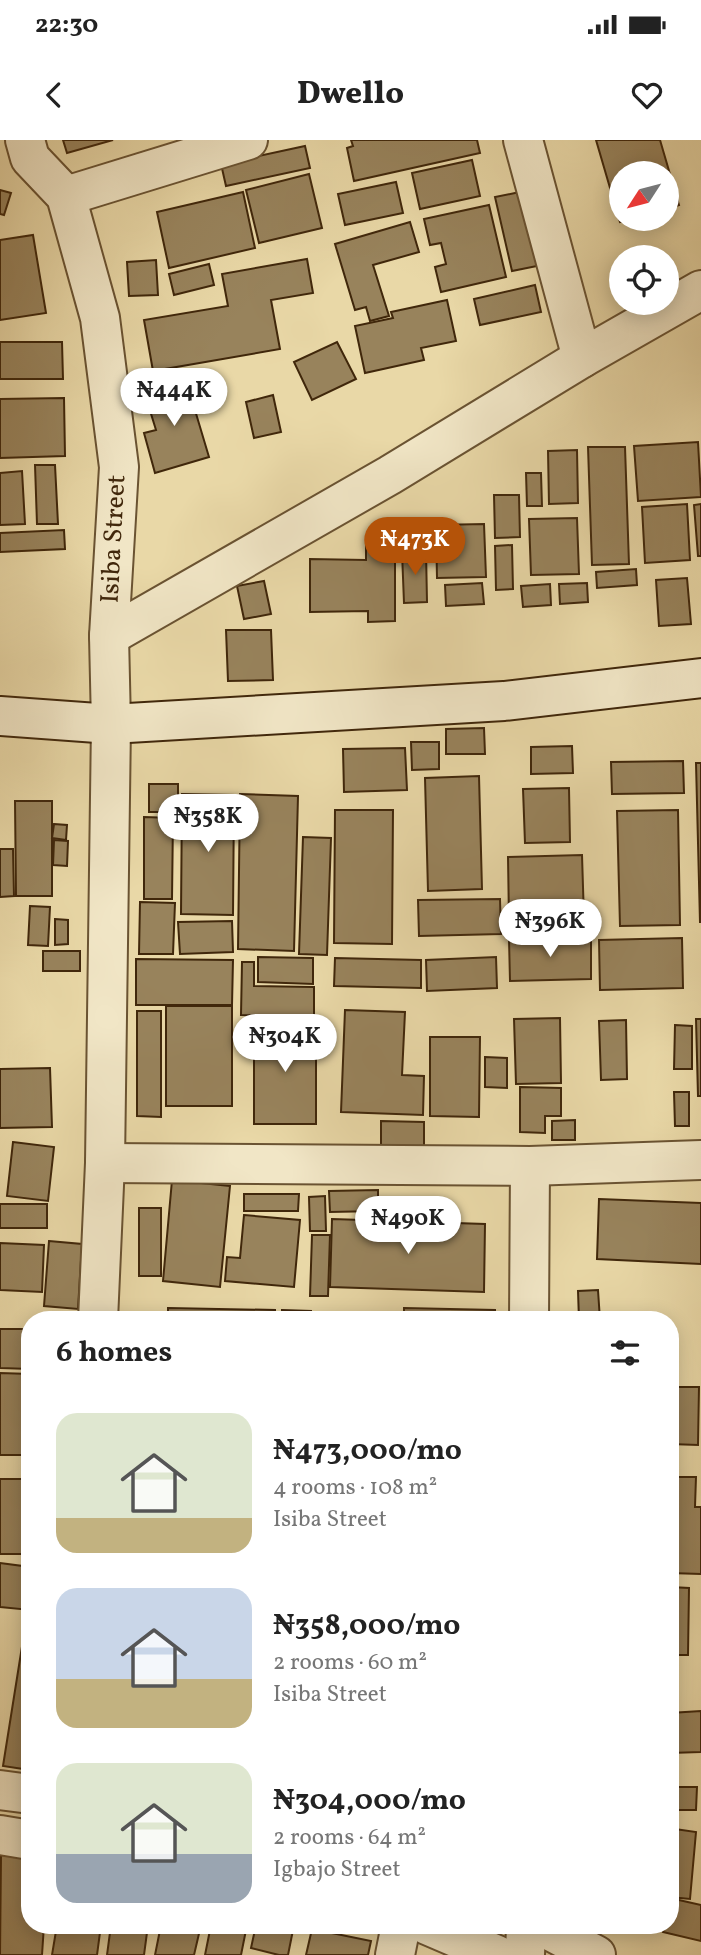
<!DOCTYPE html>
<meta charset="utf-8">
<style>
:root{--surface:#fff;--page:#f6f6f6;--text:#222;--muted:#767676;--accent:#b45309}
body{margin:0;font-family:Vollkorn,serif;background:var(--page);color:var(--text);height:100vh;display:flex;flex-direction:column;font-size:26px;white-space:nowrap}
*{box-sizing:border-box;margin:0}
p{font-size:23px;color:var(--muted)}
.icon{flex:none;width:38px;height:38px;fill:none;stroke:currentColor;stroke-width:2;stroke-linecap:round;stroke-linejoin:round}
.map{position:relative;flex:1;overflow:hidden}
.side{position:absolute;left:21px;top:1171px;width:658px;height:623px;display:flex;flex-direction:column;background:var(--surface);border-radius:28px;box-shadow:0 4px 18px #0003}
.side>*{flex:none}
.needle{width:46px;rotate:234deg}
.fabs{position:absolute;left:609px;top:21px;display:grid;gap:14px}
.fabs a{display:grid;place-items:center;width:70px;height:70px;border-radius:50%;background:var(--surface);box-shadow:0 4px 18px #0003;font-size:35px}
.price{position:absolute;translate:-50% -60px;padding:0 16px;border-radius:24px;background:#fff;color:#222;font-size:23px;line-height:46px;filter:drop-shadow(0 2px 4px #0008)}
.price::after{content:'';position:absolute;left:50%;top:42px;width:21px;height:16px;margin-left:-10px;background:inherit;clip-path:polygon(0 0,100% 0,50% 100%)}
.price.selected{background:var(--accent);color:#fff}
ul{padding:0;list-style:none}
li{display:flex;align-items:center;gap:21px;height:175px;padding:0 35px}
li span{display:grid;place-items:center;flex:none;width:196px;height:140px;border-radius:21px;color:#555}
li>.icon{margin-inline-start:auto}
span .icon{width:84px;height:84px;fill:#fffc;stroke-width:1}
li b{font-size:30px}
h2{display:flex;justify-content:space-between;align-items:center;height:84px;padding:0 35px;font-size:30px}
.status{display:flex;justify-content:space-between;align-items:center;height:49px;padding:0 35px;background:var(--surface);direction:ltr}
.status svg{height:19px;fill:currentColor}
header{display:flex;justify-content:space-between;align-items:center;height:91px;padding:0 35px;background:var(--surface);font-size:32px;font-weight:800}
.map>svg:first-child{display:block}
.building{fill:#98835c;stroke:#40270b;stroke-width:2}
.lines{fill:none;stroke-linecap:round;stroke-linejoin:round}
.minor-casing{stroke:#6a5332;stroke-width:42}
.tertiary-casing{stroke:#6a5332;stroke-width:42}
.secondary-casing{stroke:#40270b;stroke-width:42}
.minor{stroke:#f1e6c6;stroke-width:38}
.tertiary{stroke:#f1e6c6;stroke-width:38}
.secondary{stroke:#f1e6c6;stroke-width:38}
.labels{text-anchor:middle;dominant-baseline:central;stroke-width:5;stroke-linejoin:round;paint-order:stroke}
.street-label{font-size:26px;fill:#40270b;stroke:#f1e6c6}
</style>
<div class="status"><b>22:30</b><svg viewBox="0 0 49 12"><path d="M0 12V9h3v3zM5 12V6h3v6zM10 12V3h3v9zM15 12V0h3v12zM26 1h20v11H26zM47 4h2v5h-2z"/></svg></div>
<header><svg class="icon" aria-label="back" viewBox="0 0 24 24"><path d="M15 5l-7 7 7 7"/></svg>Dwello<svg class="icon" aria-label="heart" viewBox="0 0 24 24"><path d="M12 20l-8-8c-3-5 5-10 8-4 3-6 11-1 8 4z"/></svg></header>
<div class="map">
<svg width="701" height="1815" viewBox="0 0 701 1815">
<rect width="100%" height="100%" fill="#e9d8a7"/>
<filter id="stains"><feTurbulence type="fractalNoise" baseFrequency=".00286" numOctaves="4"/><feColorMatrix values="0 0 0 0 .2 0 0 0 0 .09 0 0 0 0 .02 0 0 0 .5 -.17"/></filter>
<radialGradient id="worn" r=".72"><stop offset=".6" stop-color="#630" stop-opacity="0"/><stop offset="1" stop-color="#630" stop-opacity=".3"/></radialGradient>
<g class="building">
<polygon points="63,0 113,0 67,13"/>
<polygon points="351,0 477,0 480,13 354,41 347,8 353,6"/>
<polygon points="596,0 660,0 679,65 667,69 667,33 621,33 621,79 632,79 620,82"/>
<polygon points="305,6 310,28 226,46 221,24"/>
<polygon points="472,20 480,56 420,69 412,33"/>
<polygon points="309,34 322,88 259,103 246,50"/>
<polygon points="396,42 403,73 345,85 338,54"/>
<polygon points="0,50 11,53 4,75 0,74"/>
<polygon points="243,52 255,108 169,128 157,72"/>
<polygon points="520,52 537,126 512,131 495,57"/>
<polygon points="489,65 506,137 441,152 435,127 446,124 441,103 430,105 424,79"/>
<polygon points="410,82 419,112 373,125 389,176 370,181 366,167 355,170 335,104"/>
<polygon points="33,95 46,173 0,180 0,100"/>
<polygon points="307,119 313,153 271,160 280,209 153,231 144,180 228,166 222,134"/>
<polygon points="156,120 158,155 129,156 127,122"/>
<polygon points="209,124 214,145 174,155 169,134"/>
<polygon points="535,145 541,172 480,185 474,159"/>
<polygon points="447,160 456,201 421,208 424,220 365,233 355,186 393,178 391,172"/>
<polygon points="0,202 62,202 63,239 0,239"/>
<polygon points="337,202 356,239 312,260 294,222"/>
<polygon points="186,240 209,317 155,333 144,293 156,290 144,251"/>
<polygon points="273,255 281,292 254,298 246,262"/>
<polygon points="64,258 65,316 0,318 0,259"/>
<polygon points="698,302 701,357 638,361 634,306"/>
<polygon points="588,307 625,307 629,424 592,425"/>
<polygon points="577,310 578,363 549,364 548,311"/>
<polygon points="35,325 55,325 58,384 37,384"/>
<polygon points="22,331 25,384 0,385 0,333"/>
<polygon points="526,333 541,333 542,366 527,366"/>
<polygon points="494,355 519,355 520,397 495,398"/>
<polygon points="687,364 690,420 645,423 642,367"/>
<polygon points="701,364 701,416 698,416 694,365"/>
<polygon points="577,378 579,434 531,435 529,379"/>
<polygon points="484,384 486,437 437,438 436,385"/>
<polygon points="64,390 65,409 0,412 0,393"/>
<polygon points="366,397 395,397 395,481 368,482 368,471 310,472 310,419 366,420"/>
<polygon points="512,405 513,449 496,450 495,406"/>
<polygon points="426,411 427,462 404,463 402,412"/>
<polygon points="636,429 637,445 597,448 596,432"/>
<polygon points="687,438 691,484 659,486 656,440"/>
<polygon points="264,441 271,474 244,479 237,446"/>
<polygon points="482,443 484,464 446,466 445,445"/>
<polygon points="587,443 588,462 560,464 559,444"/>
<polygon points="550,444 551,465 523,467 521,446"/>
<polygon points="226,490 271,490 273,540 228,541"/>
<polygon points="484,588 485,614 446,614 446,589"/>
<polygon points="411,602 439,602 439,629 412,630"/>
<polygon points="572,606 573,633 531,634 531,607"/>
<polygon points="405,608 407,650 344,652 343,609"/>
<polygon points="683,621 684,653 612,654 611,622"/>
<polygon points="696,623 701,623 701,782 700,782"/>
<polygon points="479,636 482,749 428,751 425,638"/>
<rect x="149" y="644" width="29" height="28"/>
<polygon points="569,648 570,702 525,703 523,649"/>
<polygon points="182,654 234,655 233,775 181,774"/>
<polygon points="240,654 298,656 294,811 238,809"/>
<polygon points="15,661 52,661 52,756 16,756"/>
<polygon points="335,670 393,670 392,804 334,803"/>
<polygon points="678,670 680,785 620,786 617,671"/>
<polygon points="144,677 173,678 172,759 144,759"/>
<polygon points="54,684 67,685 66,700 52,698"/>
<polygon points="303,697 331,698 327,815 299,814"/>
<polygon points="54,700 68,701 67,726 53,725"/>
<polygon points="0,709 13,709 14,756 0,757"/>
<polygon points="582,715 584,779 509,781 508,717"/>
<polygon points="500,759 501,794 419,796 418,760"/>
<polygon points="140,762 175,763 173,814 139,814"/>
<polygon points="30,766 50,767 48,806 28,805"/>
<polygon points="55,779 68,780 68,804 55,805"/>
<polygon points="232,781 233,812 180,814 178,782"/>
<polygon points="591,798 591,839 510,841 509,799"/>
<polygon points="682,798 683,848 600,850 599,800"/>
<rect x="43" y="811" width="37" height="20"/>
<polygon points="258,817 313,818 313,844 258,842"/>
<polygon points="496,817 497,848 427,851 426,820"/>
<polygon points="335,818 421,820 421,848 334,846"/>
<polygon points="136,819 233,820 232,865 136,865"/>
<polygon points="242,822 254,822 254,846 314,847 314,876 241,875"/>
<rect x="166" y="866" width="66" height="100"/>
<polygon points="345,870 405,872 402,935 424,936 423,975 341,972"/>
<polygon points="137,871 161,871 161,977 137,976"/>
<polygon points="560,878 561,943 516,944 514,879"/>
<polygon points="696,879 701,879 701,956 698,956"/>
<polygon points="626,880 627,939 601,940 599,881"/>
<polygon points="254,884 316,885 316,984 254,984"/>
<polygon points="675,885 692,886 692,929 674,929"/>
<polygon points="430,897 480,897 479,977 430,976"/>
<polygon points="485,917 507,918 507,948 485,947"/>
<polygon points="50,928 52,987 0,988 0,929"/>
<polygon points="520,947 561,948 561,976 545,976 545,993 520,992"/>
<polygon points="674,952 689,952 689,986 675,986"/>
<polygon points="575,980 575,1000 552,1000 552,981"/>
<polygon points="381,981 424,982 424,1009 381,1009"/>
<polygon points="13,1002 54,1007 48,1061 7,1056"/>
<polygon points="172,1040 230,1046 220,1147 163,1141"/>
<polygon points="378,1050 378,1071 330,1072 329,1051"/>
<polygon points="244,1054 299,1054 298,1071 244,1071"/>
<polygon points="325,1056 326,1091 310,1091 309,1057"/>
<polygon points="599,1059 701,1063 701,1124 597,1119"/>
<rect x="0" y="1064" width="47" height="24"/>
<rect x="139" y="1068" width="22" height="68"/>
<polygon points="244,1075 300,1080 294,1147 225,1141 227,1117 240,1118"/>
<polygon points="332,1079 485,1084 484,1152 330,1147"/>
<polygon points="312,1095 330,1095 328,1156 310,1156"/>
<polygon points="49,1101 82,1104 78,1169 44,1166"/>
<polygon points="0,1103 44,1105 42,1152 0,1150"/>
<polygon points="598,1150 600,1180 579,1180 578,1151"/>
<polygon points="168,1168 275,1170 275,1180 168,1180"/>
<polygon points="404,1168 495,1170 495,1180 404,1180"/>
<polygon points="282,1170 311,1171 311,1180 282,1180"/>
<polygon points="332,1173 394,1175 394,1180 332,1180"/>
<polygon points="0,1189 30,1189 30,1229 0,1228"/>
<polygon points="0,1233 30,1234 30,1315 0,1315"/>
<polygon points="670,1247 699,1247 698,1305 670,1304"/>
<polygon points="670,1337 696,1337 695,1367 701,1367 701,1434 670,1433"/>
<rect x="0" y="1339" width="30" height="75"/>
<polygon points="0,1423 30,1427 30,1470 0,1467"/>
<polygon points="670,1447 689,1448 688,1515 670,1515"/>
<polygon points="24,1494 30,1495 30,1630 3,1626"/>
<polygon points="701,1571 701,1612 670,1613 670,1573"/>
<polygon points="670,1647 697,1647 696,1670 670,1670"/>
<polygon points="675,1689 696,1692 690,1759 670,1757 670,1736"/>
<polygon points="1,1715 30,1718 30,1785 44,1785 42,1815 0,1815"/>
<polygon points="670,1758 701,1765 701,1801 663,1792 665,1785 670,1785"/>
<polygon points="57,1785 101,1785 97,1815 52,1815"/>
<polygon points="111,1785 148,1785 144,1815 107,1815"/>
<polygon points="161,1785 201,1785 194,1815 155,1815"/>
<polygon points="211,1785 247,1785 241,1815 205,1815"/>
<polygon points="256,1785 294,1785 288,1815 279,1815 251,1808"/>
<polygon points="312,1789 371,1801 368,1815 306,1815"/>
</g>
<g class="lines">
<g class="minor-casing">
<g id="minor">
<polyline points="25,0 30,18 66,56 100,178 119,327 109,496 111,584 105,1023 98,1180"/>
<polyline points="523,0 582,218"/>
<polyline points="66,56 248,0"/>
<polyline points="109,496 390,335 582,218 701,150"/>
<polyline points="105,1023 530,1026 701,1020"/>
<polyline points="529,1180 530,1026"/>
<polyline points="395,1815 401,1785"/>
<polyline points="525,1815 526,1785"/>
</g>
</g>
<g class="tertiary-casing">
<g id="tertiary">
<polyline points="0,1650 30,1654"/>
<polyline points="0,1695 30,1700"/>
<polyline points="427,1785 497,1815"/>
<polyline points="539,1785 596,1815"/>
</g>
</g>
<g class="secondary-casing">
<polyline id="secondary" points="0,576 111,584 504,561 701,538"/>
</g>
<use href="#minor" class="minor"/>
<use href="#tertiary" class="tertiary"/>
<use href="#secondary" class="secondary"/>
</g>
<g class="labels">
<g class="street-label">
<text transform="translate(114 399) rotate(-87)">Isiba Street</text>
</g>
</g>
<rect width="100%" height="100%" filter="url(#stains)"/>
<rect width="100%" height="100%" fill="url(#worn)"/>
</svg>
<div class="fabs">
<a><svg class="needle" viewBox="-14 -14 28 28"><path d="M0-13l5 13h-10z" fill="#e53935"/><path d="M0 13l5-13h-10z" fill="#767676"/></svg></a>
<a><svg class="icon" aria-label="locate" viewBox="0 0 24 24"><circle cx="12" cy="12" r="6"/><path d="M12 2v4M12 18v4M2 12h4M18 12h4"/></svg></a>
</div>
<b class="price" style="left:174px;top:288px">₦444K</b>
<b class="price selected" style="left:415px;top:437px">₦473K</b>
<b class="price" style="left:208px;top:714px">₦358K</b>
<b class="price" style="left:550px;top:819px">₦396K</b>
<b class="price" style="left:285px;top:934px">₦304K</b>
<b class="price" style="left:408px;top:1116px">₦490K</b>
<section class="side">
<h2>6 homes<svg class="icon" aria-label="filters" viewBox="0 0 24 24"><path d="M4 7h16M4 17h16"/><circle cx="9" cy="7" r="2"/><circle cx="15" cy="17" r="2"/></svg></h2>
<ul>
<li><span style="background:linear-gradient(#dfe7d0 75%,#c2b280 0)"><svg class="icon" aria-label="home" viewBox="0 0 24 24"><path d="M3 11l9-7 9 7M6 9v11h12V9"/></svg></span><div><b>₦473,000/mo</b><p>4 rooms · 108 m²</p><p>Isiba Street</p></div></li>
<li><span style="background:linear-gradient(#c9d6e8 65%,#c2b280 0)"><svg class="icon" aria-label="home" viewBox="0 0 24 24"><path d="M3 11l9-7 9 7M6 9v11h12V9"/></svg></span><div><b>₦358,000/mo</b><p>2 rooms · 60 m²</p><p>Isiba Street</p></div></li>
<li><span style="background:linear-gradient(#dfe7d0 65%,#9aa5b1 0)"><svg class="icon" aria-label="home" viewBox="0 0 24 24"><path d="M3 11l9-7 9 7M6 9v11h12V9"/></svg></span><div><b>₦304,000/mo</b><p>2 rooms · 64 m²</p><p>Igbajo Street</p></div></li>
</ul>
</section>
</div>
